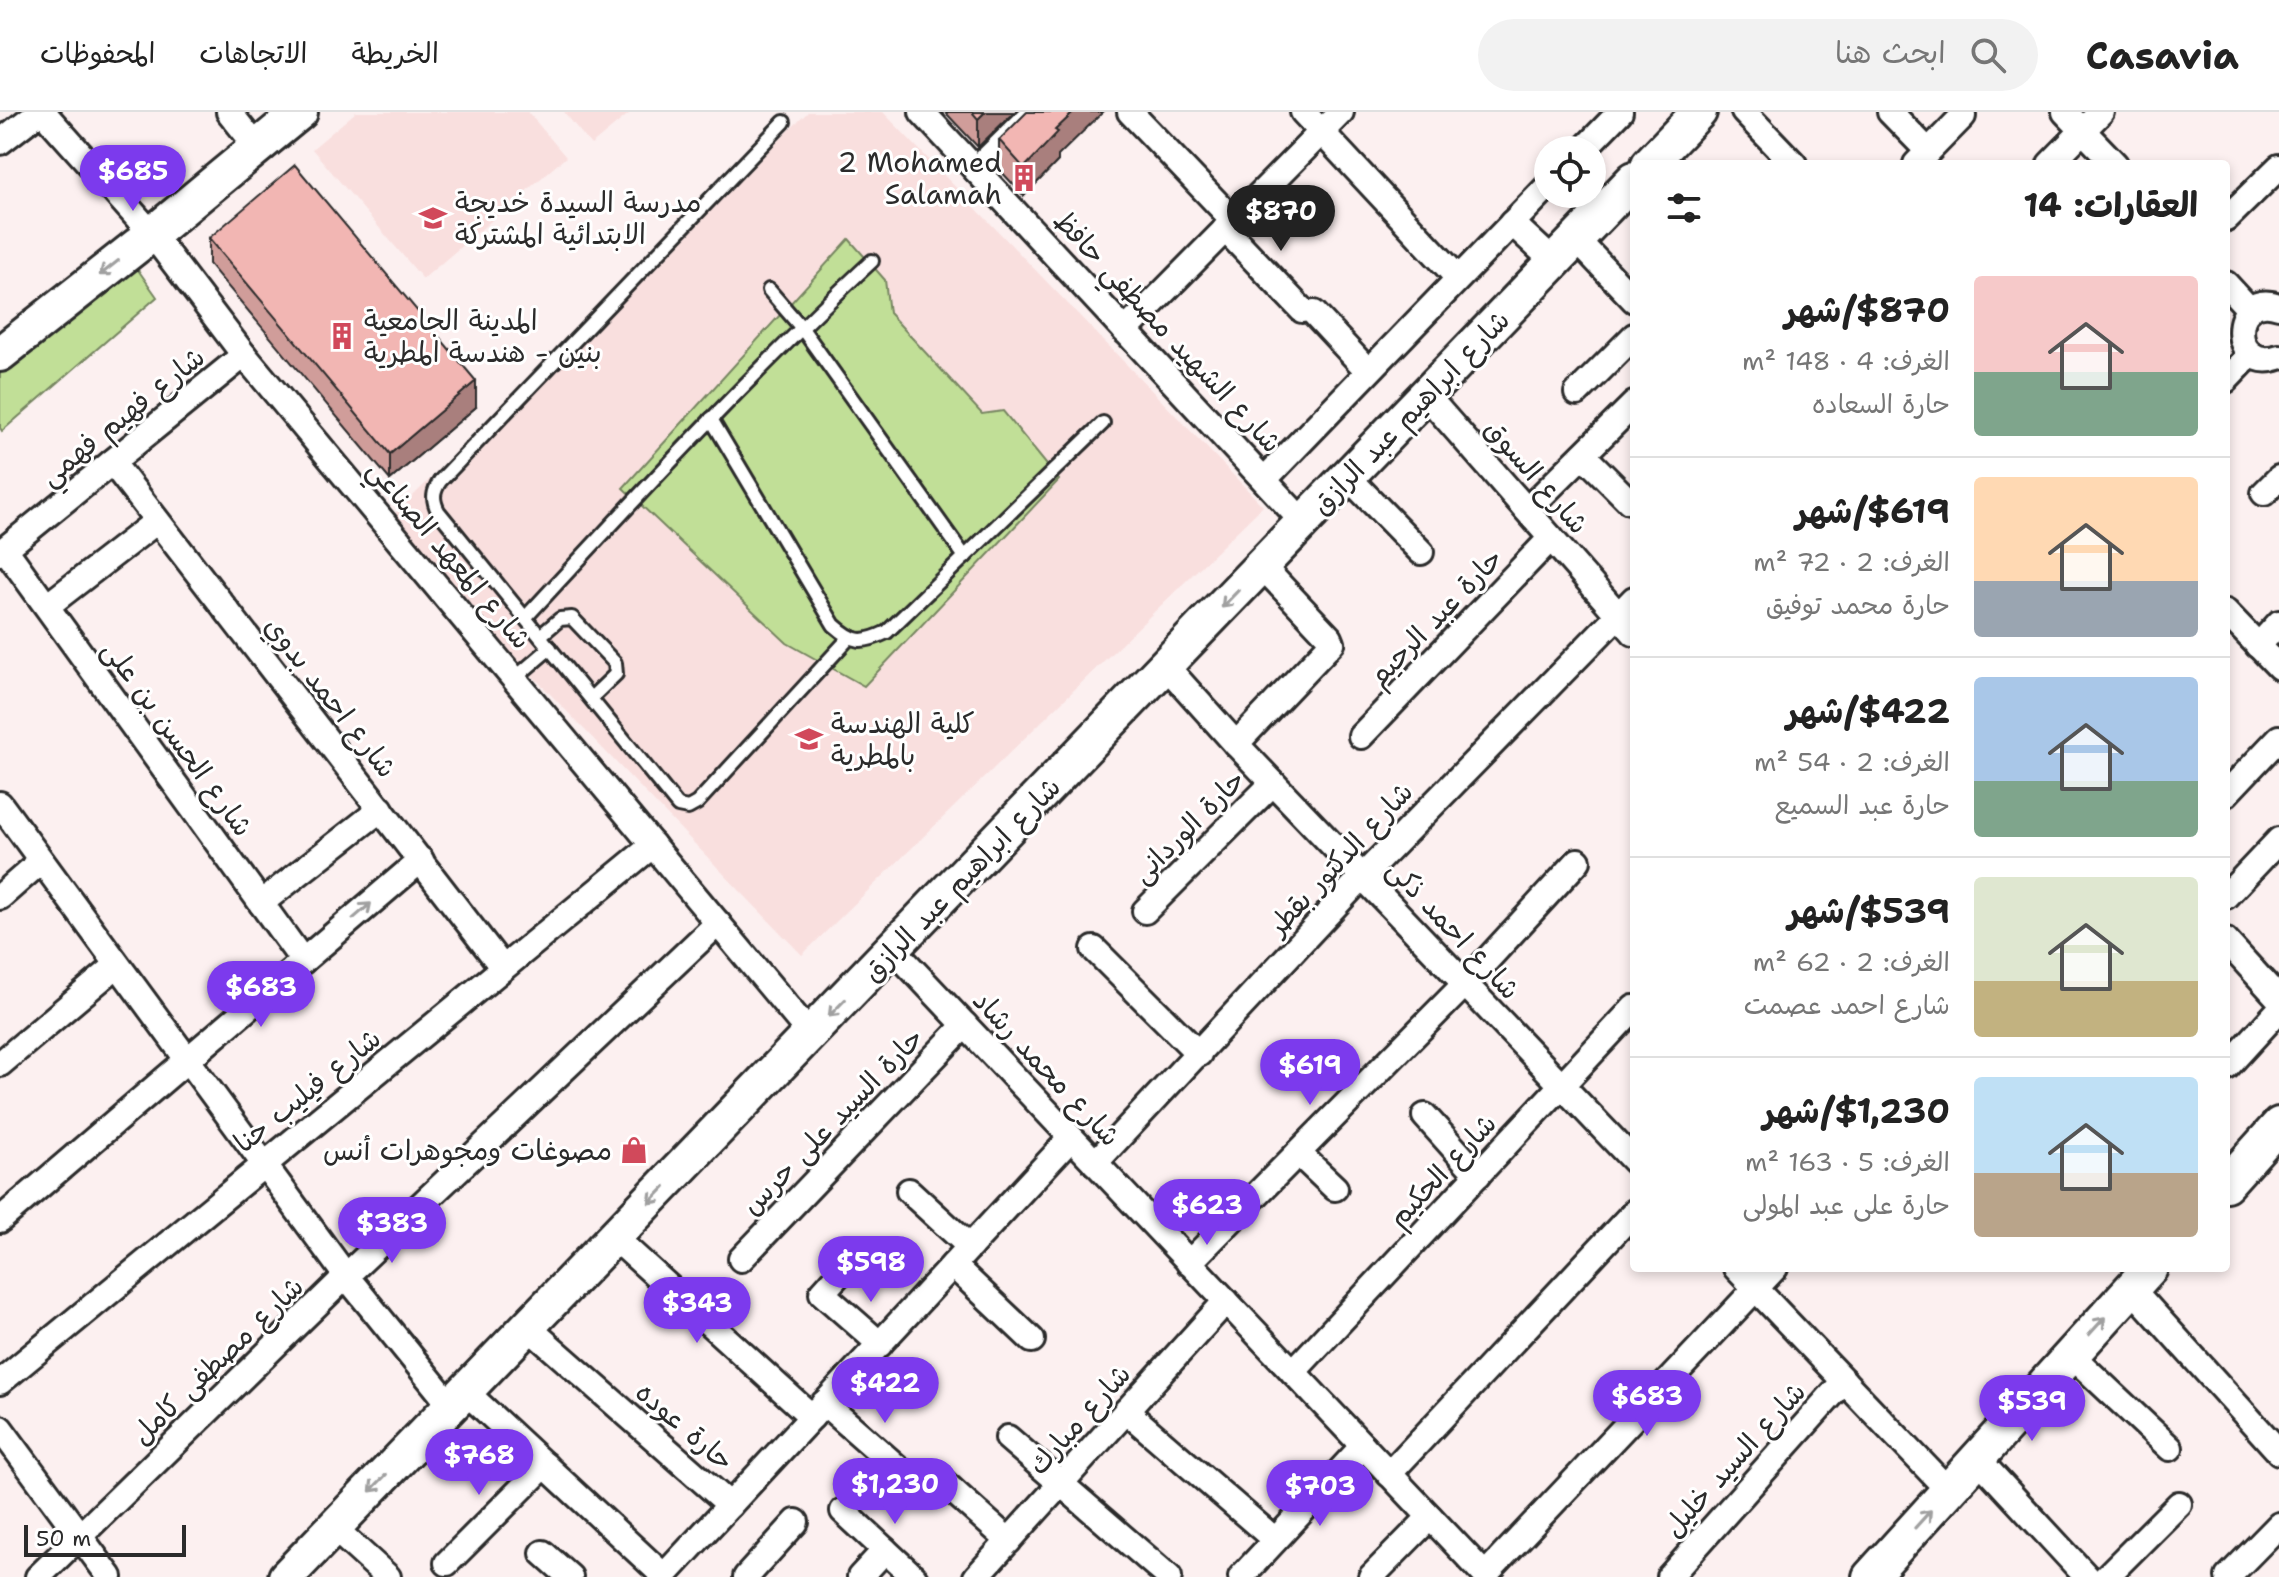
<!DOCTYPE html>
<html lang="ar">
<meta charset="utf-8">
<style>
:root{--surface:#fff;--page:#f2f2f2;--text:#222;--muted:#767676;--line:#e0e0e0;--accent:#7c3aed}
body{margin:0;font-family:"Shantell Sans","Playpen Sans Arabic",sans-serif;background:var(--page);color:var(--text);direction:rtl;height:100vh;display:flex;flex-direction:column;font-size:30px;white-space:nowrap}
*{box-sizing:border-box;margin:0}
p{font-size:26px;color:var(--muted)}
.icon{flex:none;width:44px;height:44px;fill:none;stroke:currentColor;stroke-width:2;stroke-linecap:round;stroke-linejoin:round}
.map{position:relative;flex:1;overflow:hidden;direction:ltr}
.panel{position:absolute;left:1630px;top:48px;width:600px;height:1112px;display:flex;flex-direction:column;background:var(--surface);border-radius:8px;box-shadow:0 4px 12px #0003;direction:rtl}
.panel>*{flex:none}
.buttons{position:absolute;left:1534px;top:24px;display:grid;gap:16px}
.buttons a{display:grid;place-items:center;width:72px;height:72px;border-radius:50%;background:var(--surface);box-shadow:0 4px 12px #0003;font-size:40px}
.scale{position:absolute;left:24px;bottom:20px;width:162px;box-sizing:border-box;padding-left:8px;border:4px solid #2b2b2b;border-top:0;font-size:22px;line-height:28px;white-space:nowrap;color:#2b2b2b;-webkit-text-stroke:6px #fff;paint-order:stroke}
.price{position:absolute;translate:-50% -68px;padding:0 18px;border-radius:28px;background:var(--accent);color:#fff;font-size:26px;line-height:52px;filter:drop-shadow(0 2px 4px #0008)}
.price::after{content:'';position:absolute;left:50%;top:48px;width:24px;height:18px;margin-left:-12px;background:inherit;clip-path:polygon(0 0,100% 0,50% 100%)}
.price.on{background:#222;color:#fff}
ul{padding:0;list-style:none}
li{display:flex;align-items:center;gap:24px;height:200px;padding:0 32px}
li+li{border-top:2px solid var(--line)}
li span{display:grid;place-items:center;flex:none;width:224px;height:160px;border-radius:8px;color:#555}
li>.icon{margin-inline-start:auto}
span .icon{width:96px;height:96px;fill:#fffc;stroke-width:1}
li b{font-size:34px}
h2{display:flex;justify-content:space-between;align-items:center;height:96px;padding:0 32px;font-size:34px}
header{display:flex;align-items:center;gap:48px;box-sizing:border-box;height:112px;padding:0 40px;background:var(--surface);border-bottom:2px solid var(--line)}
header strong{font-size:38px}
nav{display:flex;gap:44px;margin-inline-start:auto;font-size:28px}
.search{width:560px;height:72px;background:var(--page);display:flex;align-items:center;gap:20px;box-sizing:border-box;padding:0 28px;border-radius:44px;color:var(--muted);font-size:30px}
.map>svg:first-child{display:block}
.built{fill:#f9dfde}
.green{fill:#c1df97;stroke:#768561;stroke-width:2}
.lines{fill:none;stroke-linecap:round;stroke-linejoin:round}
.lane-casing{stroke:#2b2b2b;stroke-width:18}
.street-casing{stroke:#2b2b2b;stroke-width:30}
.secondary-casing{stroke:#2b2b2b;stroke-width:40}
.lane{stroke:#fff;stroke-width:12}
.street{stroke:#fff;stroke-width:24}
.secondary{stroke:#fff;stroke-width:34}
.wall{fill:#d09d9a;stroke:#2b2b2b;stroke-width:2}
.shaded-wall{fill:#a97f7d;stroke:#2b2b2b;stroke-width:2}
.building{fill:#f2b6b3;stroke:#2b2b2b;stroke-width:2}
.oneway{stroke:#a0a0a0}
.labels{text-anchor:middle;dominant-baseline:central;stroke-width:6;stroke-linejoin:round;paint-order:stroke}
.poi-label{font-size:28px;fill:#2b2b2b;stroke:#fff;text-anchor:start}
.street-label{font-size:28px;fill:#2b2b2b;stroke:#fff}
</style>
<header>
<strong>Casavia</strong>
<div class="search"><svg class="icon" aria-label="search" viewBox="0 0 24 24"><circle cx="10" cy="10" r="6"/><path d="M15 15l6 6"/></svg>ابحث هنا</div>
<nav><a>الخريطة</a><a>الاتجاهات</a><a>المحفوظات</a></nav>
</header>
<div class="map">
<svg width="2279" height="1465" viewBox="0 0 2279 1465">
<rect width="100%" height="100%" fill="#fcf0f0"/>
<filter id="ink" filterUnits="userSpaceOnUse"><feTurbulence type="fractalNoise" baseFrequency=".0125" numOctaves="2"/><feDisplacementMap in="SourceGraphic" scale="16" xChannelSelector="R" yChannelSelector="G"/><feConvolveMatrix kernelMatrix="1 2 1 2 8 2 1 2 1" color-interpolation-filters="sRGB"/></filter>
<g filter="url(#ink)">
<g class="built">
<polygon points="356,0 528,0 566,45 423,167 312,37"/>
<polygon points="564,0 631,0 591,33"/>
<polygon points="808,0 883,0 1263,394 802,843 385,411"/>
</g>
<g class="green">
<polygon points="849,127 885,168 889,201 982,302 1003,299 1059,368 864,574 787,531 623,376"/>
<polygon points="136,155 157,185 2,319 0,316 0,258"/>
</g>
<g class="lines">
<g class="lane-casing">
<g id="lane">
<path d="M784,10L440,369C433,380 432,387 438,399L678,694L688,696L697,691L849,526"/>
<polyline points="769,178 801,215 965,445"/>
<path d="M711,307L834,513C854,531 862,532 887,520L1103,311"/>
<path d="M525,506C638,384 750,262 872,149"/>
<polyline points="540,524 560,507 572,506 615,551 616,562 591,586"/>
<polyline points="514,567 550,536"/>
</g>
</g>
<g class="street-casing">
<g id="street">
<polyline points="43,0 152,122 244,243 811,923"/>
<polyline points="229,0 257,35"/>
<polyline points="922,0 1303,410"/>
<polyline points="1130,0 1234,109"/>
<polyline points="1303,0 1458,166"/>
<polyline points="1744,0 1794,52"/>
<polyline points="1890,0 1928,39"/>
<polyline points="2065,0 2115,52"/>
<polyline points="0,30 39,0"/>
<polyline points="1583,38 1620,0"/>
<polyline points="1916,52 1963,4"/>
<polyline points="2050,52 2101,0"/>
<polyline points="976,58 1035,0"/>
<polyline points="2226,107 2279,55"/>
<polyline points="1512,111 1554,150"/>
<polyline points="1225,117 1302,198"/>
<polyline points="1576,127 1634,188"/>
<polyline points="2226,172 2250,198"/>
<path d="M2279,194C2228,177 2229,262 2279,245"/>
<polyline points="1314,201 1368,259"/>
<polyline points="1125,219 1341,0"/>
<polyline points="2226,268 2251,242"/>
<polyline points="1577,281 1634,224"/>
<polyline points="1426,283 1634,521"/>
<polyline points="1583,343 1629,389"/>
<polyline points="112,350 503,856"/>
<polyline points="1348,365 1421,440"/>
<polyline points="1265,367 1548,74"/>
<polyline points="2264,381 2279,366"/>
<polyline points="1527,398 1634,292"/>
<polyline points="5,437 303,849"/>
<polyline points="0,441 244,243"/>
<polyline points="47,494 157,409"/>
<polyline points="2226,500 2279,555"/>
<polyline points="2258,534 2279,511"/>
<polyline points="1166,554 1236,632 1634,1049"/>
<polyline points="1361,624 1551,426"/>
<polyline points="1236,632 1332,531 1330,526 1262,454"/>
<polyline points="2226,682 2279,626"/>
<polyline points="0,692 346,1164 452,1295"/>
<polyline points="2226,784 2279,728"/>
<polyline points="0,785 41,749"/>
<polyline points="261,791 381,697"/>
<polyline points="1145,799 1273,671"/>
<polyline points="2226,829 2279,887"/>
<polyline points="893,837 1487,1465"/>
<polyline points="1094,837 1199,942"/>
<polyline points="0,952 117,853"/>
<polyline points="2227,955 2279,898"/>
<polyline points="1425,1004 1478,1063"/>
<polyline points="1298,1041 1335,1076"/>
<polyline points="1095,1051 1363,764 1634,487"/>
<polyline points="909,1079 970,1135"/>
<polyline points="0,1108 421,748"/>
<polyline points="615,1126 812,1305"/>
<polyline points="741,1147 965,913"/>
<polyline points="1189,1151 1465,872 1578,749"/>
<polyline points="848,1152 822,1181 880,1232"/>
<polyline points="953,1153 1032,1228"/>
<polyline points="1736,1156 1949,1379"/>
<polyline points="2131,1176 2279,1340"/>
<polyline points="529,1216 730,1393"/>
<polyline points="2071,1243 2170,1336"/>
<polyline points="1293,1260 1634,896"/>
<polyline points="0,1270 653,733"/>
<polyline points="466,1280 665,1465"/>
<polyline points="824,1291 914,1370"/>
<polyline points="1126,1299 1275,1428"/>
<polyline points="0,1316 110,1465"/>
<polyline points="1008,1326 1169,1465"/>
<polyline points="1978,1347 2087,1465"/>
<polyline points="1389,1362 1634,1100"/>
<polyline points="942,1369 1009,1429"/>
<polyline points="843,1399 914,1465"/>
<polyline points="334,1416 388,1465"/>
<polyline points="543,1441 570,1465"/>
<polyline points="447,1451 545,1353"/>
<polyline points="1485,1463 1775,1156"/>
<polyline points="38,1465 346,1164 718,811"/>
<polyline points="663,1465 1071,1026"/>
<polyline points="746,1465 796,1410"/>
<polyline points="860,1465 885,1438"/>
<polyline points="976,1465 1226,1189"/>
<polyline points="1241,1465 1363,1334"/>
<polyline points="1371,1465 1430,1405"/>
<polyline points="1669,1465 1844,1269"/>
<polyline points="2106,1465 2179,1392"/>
<polyline points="2228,1465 2279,1413"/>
</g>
</g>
<g class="secondary-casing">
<g id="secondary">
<polyline points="1649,52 1699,0"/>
<polyline points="0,242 152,122 300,0"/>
<polyline points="2226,1072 2279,1013"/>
<polyline points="286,1465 1634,67"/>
<polyline points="1870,1465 2150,1156"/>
</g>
</g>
<use href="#lane" class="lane"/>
<use href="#street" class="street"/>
<use href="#secondary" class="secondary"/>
</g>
<g class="wall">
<polygon points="945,0 1014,0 978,35"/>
<polygon points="999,28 1058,44 1058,49 1024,84 999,57"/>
<polygon points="209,126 476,295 390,368 209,152"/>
</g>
<g class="shaded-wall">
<polygon points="985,0 1014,0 978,35 978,7"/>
<polygon points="1074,0 1103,0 1058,44 1058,49 1024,84 1024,56 1055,18"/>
<polygon points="476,269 476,295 390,368 390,342"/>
</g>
<g class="building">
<polygon points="972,0 985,0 978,7"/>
<polygon points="1027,0 1074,0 1055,18 1058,20 1024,56 999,28"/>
<polygon points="295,53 476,269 390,342 209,126"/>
</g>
<defs><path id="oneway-shaft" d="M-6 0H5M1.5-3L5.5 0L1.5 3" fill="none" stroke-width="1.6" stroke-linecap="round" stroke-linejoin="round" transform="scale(2)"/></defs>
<g class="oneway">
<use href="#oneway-shaft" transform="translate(109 156) rotate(142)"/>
<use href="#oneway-shaft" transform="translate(1230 487) rotate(134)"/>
<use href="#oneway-shaft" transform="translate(362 799) rotate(-41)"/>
<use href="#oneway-shaft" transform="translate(837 896) rotate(134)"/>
<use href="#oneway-shaft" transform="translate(657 1083) rotate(134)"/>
<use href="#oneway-shaft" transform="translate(2097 1214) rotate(-48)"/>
<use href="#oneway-shaft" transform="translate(378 1371) rotate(134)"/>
<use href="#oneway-shaft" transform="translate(1923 1407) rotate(-48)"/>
</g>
</g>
<defs>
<g id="building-bare" transform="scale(2.16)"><path d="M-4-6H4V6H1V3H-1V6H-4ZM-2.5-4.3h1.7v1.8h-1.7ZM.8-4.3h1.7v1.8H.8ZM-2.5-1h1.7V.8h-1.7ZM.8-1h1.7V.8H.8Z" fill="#d1495b" stroke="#fff" stroke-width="2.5" paint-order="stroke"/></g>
<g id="school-bare" transform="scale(2.16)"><path d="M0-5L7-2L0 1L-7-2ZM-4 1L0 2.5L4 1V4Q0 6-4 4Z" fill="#d1495b" stroke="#fff" stroke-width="2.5" paint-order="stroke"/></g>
<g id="university-bare" transform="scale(2.16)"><path d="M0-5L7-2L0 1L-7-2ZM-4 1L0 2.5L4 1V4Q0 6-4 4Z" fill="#d1495b" stroke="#fff" stroke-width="2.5" paint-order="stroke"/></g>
<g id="shop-bare" transform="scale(2.16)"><path d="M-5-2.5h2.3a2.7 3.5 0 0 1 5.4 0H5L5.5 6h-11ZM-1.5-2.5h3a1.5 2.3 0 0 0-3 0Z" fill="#d1495b" stroke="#fff" stroke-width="2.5" paint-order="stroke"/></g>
</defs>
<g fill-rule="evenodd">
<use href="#building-bare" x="1024" y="66"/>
<use href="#school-bare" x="433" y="106"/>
<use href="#building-bare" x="342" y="224"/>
<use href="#university-bare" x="809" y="627"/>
<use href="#shop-bare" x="634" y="1038"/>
</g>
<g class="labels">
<g class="poi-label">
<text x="1002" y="50" text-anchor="end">2 Mohamed<tspan x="1002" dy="32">Salamah</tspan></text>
<text x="455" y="90">مدرسة السيدة خديجة<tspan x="455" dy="32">الابتدائية المشتركة</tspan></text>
<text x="364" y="208">المدينة الجامعية<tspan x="364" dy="32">بنين - هندسة المطرية</tspan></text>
<text x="831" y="611">كلية الهندسة<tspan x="831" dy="32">بالمطرية</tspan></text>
<text x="612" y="1038" text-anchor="end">مصوغات ومجوهرات أنس</text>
</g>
<g class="street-label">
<text transform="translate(1168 219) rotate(47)">شارع الشهيد مصطفي حافظ</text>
<text transform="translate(1410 300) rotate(-46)">شارع ابراهيم عبد الرازق</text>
<text transform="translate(122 304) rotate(-39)">شارع فهيم فهمي</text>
<text transform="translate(1537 364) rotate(49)">شارع السوق</text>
<text transform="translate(450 442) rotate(50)">شارع المعهد الصناعي</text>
<text transform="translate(1435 505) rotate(-46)">حارة عبد الرحيم</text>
<text transform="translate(331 585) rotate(52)">شارع احمد بدوي</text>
<text transform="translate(178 626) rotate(54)">شارع الحسن بن على</text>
<text transform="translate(1188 714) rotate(-45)">حارة الوردانى</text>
<text transform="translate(1340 746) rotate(-47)">شارع الدكتور بقطر</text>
<text transform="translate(961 767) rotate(-46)">شارع ابراهيم عبد الرازق</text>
<text transform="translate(1454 817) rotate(47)">شارع احمد ذكى</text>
<text transform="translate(1047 956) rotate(47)">شارع محمد رشاد</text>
<text transform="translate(307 978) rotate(-39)">شارع فيليب حنا</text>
<text transform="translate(832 1009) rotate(-46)">حارة السيد على حرس</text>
<text transform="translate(1442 1058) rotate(-47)">شارع الحكيم</text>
<text transform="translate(217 1248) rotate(-44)">شارع مصطفى كامل</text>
<text transform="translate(1079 1307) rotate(-48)">شارع مبارك</text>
<text transform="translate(685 1314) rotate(41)">حارة عوده</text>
<text transform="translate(1734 1347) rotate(-48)">شارع السيد خليل</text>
</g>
</g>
</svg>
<div class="buttons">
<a><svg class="icon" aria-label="locate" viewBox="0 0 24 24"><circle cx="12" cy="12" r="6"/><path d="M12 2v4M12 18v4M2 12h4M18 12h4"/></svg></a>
</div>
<div class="scale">50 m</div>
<b class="price" style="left:133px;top:101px">$685</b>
<b class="price on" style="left:1281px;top:141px">$870</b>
<b class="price" style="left:261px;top:917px">$683</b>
<b class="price" style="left:1310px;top:995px">$619</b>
<b class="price" style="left:1207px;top:1135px">$623</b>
<b class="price" style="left:392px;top:1153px">$383</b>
<b class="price" style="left:871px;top:1192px">$598</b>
<b class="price" style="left:697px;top:1233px">$343</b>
<b class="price" style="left:885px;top:1313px">$422</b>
<b class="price" style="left:1647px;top:1326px">$683</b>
<b class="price" style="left:2032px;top:1331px">$539</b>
<b class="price" style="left:479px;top:1385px">$768</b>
<b class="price" style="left:895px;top:1414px">$1,230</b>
<b class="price" style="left:1320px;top:1416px">$703</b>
<section class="panel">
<h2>العقارات: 14<svg class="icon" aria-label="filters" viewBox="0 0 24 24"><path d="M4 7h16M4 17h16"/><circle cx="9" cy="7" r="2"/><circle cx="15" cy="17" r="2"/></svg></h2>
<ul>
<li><span style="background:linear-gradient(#f6c9c9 60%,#7fa58c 0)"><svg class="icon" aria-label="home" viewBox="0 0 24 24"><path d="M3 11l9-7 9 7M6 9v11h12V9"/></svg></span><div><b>$870/شهر</b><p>الغرف: 4 · 148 m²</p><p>حارة السعاده</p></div></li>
<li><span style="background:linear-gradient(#ffd9b3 65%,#9aa5b1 0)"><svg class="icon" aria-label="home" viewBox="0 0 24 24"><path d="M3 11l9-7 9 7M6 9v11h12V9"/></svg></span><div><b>$619/شهر</b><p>الغرف: 2 · 72 m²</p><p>حارة محمد توفيق</p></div></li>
<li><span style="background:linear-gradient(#a9c7e8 65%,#7fa58c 0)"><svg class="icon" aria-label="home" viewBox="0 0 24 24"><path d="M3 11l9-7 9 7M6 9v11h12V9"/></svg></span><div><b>$422/شهر</b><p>الغرف: 2 · 54 m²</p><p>حارة عبد السميع</p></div></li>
<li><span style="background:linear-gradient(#dfe7d0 65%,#c2b280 0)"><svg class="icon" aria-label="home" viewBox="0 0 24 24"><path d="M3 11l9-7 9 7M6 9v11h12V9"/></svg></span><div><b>$539/شهر</b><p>الغرف: 2 · 62 m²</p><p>شارع احمد عصمت</p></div></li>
<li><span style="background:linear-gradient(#bfe0f5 60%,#b9a48a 0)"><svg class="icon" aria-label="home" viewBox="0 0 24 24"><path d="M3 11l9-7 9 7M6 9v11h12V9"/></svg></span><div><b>$1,230/شهر</b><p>الغرف: 5 · 163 m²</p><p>حارة على عبد المولى</p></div></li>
</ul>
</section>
</div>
